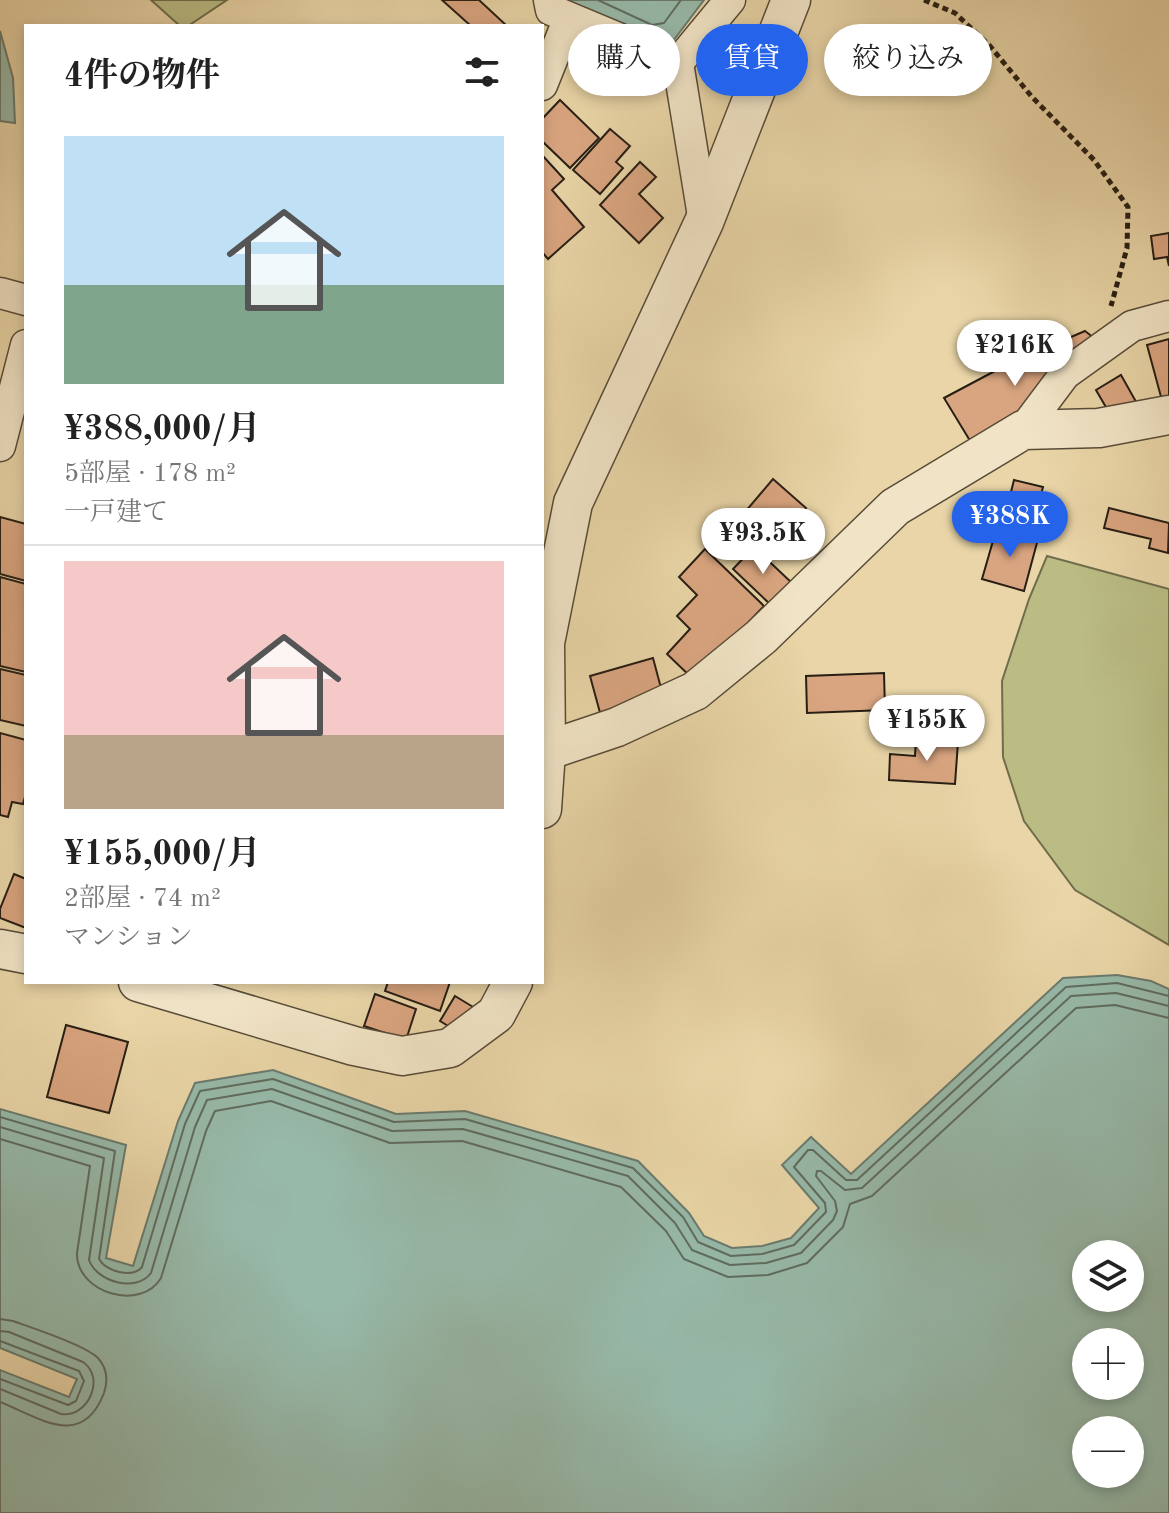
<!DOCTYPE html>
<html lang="ja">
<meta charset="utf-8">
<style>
:root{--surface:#fff;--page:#f2f2f2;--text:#222;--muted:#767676;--line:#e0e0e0;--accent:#2563eb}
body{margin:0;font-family:"Old Standard TT","Noto Serif JP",serif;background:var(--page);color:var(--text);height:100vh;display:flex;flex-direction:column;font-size:30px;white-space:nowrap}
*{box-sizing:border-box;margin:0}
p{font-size:26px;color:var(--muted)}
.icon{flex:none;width:44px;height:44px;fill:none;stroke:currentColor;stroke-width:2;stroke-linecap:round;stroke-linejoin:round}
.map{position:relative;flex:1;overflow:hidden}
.drawer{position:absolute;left:24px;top:24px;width:520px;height:960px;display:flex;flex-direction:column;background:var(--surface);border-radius:0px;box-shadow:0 4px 12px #0003}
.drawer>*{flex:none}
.banner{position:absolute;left:568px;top:24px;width:480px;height:72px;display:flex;gap:16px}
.tools{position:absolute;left:1072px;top:1240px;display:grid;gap:16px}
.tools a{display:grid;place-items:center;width:72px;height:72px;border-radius:50%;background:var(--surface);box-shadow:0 4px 12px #0003;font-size:40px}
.price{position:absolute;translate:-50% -68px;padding:0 18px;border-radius:28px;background:#fff;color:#222;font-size:26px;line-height:52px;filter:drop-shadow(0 2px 4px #0008)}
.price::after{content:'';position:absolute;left:50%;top:48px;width:24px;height:18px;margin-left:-12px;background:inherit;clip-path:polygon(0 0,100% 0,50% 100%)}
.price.current{background:var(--accent);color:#fff}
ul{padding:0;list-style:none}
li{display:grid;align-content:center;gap:16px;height:424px;padding:0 40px}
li+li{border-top:2px solid var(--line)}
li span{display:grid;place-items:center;height:248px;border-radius:0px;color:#555}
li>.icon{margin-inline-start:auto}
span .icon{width:144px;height:144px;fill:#fffc;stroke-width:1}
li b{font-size:34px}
h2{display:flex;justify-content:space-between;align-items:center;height:96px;padding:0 40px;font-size:34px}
.chip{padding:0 28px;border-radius:36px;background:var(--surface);box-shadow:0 4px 12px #0003;font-size:28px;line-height:72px}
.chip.current{background:var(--accent);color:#fff}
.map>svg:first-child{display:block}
.green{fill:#babc84;stroke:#706d4c;stroke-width:2}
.water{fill:#97b9a9;stroke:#6a7b6d;stroke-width:2;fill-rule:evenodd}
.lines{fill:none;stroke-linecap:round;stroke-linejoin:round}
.shore{stroke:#5f6c5e;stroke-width:2}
.building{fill:#d9a580;stroke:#271e14;stroke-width:2}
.minor-casing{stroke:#584c39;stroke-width:33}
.tertiary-casing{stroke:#584c39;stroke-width:41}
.path{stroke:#271e14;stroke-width:5;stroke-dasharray:6 4;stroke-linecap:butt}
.minor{stroke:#f1e4c6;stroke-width:30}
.tertiary{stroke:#f1e4c6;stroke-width:38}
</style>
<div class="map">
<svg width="1169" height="1513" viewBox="0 0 1169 1513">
<rect width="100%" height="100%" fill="#e9d5a7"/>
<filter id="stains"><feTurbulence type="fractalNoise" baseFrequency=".0025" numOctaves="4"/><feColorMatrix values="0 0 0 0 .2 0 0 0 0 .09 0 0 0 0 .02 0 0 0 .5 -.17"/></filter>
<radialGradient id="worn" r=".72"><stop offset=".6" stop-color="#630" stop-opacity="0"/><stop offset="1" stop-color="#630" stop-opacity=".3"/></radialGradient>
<g class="green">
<polygon points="151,0 227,0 188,26 180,26"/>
<polygon points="1047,556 1169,589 1169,945 1075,890 1024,821 1003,757 1002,681 1029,599"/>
</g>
<g class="water">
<polygon points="556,0 704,0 673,41 649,43"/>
<polygon points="0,31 13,78 15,123 0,121"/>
<path d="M1117,975L1151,981L1169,989V1513H0V1370L69,1397L77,1379L0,1348V1109L126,1145L106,1258L133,1266L178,1121L195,1083L273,1070L396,1114L465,1111L638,1161L689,1213L704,1236L732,1248L762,1246L791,1238L819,1208L782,1165L811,1137L851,1174L1063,978ZM1130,1254V1298H1086V1254ZM1086,1342H1130V1386H1086ZM1086,1430H1130V1474H1086Z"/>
</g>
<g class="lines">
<g class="shore">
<polyline points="598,0 652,25 664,23 681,0"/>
<path d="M0,1117L115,1151L99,1259C106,1271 132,1279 142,1267L185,1124L200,1091L273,1079L394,1122L465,1119L633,1168L683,1217L698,1242L731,1256L762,1254L794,1245L826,1212L825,1203L794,1167L808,1150H813L846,1180H857L1066,987L1117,983L1169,996"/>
<path d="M0,1127L104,1158L89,1260C97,1282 136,1293 151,1273L195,1127L207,1100L272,1089L392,1131L463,1129L628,1176L675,1223L692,1250L730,1265L766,1263L801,1253L833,1220L837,1211L835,1201L816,1176L817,1171H821L845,1190L862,1188L1071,996L1116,993L1169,1006"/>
<path d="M0,1139L90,1166L77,1253C76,1293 141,1312 161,1278L206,1131L215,1111L271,1101L390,1143L462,1141L621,1187L666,1231L684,1259L728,1277L768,1275L807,1263L843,1227L850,1204L872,1196L1076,1008L1115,1005L1169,1018"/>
<path d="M0,1319L13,1321C32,1328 85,1345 98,1358C107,1368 108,1381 104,1393C82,1450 40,1418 0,1402"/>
<path d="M0,1331L9,1332L83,1362C106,1378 88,1418 61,1414L0,1389"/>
<polyline points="0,1341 79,1371 84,1381 76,1401 68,1405 0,1379"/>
</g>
</g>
<g class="building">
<polygon points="442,0 479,0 507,26 471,26"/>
<polygon points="560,100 599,138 570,168 542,141 542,119"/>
<polygon points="610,129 630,146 616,162 623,168 600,194 573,170"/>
<polygon points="542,155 564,179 552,190 584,227 548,259 542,252"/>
<polygon points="640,162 656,177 639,194 663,218 639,243 600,205"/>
<polygon points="1169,233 1169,266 1167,257 1154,259 1151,236"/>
<polygon points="1085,331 1098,341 1020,419 972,444 944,398 1008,364"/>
<polygon points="1169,339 1169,406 1164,408 1147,345"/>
<polygon points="1121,375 1139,407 1114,421 1096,390"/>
<polygon points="773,479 806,508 795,521 808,533 791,552 745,512"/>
<polygon points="1014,480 1043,487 1040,498 1050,505 1043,534 1003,524"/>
<polygon points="1109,508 1169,523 1168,553 1149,548 1151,539 1104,528"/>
<polygon points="0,517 26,524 26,581 0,574"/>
<polygon points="997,527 1038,539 1024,591 982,579"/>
<polygon points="754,547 793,584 772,606 733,569"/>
<polygon points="705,549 764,606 694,680 667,654 690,629 677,616 697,595 679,577"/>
<polygon points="0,577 26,584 26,672 0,666"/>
<polygon points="653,658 665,703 602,720 590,676"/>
<polygon points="0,669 26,675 26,726 0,720"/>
<polygon points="884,673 885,710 807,713 806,676"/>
<polygon points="0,733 26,740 26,793 23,804 12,802 8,817 0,815"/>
<polygon points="916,739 958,742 955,784 889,780 890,754 915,756"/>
<polygon points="14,874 26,879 26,928 0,918 0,909"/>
<polygon points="388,982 450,982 440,1011 385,991"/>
<polygon points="375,994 416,1009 406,1040 364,1026"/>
<polygon points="455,996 478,1010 463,1035 440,1021"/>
<polygon points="66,1025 128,1042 109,1113 47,1097"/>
</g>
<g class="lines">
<g class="minor-casing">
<g id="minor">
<polyline points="549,0 551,10 678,63 730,0"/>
<polyline points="678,63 704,222"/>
<polyline points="542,85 569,18"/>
<polyline points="0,293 26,300"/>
<polyline points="1023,430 1065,374 1132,326 1169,316"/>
<polyline points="0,446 26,345"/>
</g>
</g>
<g class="tertiary-casing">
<g id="tertiary">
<polyline points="546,751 617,727 695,691 761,637 895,507 1023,430 1099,428 1169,415"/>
<polyline points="542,809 546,751 545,643 573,503 704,222 791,0"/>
<polyline points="0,949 26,954"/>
<polyline points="138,982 354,1046 402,1056 450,1048 496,1014 513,982"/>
</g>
</g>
<polyline class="path" points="924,0 955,13 990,46 1032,97 1094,160 1128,207 1127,248 1111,306"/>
<use href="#minor" class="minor"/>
<use href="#tertiary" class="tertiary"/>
</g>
<rect width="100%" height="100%" filter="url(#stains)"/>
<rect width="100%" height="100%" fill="url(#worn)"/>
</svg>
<div class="tools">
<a><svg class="icon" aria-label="layers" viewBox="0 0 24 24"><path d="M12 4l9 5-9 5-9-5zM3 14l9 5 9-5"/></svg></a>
<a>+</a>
<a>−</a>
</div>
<b class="price" style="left:1015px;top:388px">¥216K</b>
<b class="price current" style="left:1010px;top:559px">¥388K</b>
<b class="price" style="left:763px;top:576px">¥93.5K</b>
<b class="price" style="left:927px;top:763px">¥155K</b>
<div class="banner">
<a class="chip">購入</a>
<a class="chip current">賃貸</a>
<a class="chip">絞り込み</a>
</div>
<section class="drawer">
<h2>4件の物件<svg class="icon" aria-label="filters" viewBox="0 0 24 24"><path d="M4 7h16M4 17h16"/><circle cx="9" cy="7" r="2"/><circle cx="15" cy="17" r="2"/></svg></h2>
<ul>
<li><span style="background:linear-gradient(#bfe0f5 60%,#7fa58c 0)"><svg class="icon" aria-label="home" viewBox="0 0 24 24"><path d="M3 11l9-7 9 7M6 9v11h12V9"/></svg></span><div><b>¥388,000/月</b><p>5部屋 · 178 m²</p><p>一戸建て</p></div></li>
<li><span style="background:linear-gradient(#f6c9c9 70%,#b9a48a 0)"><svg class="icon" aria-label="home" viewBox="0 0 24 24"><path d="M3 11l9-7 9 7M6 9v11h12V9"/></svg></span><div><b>¥155,000/月</b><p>2部屋 · 74 m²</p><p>マンション</p></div></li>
</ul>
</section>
</div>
